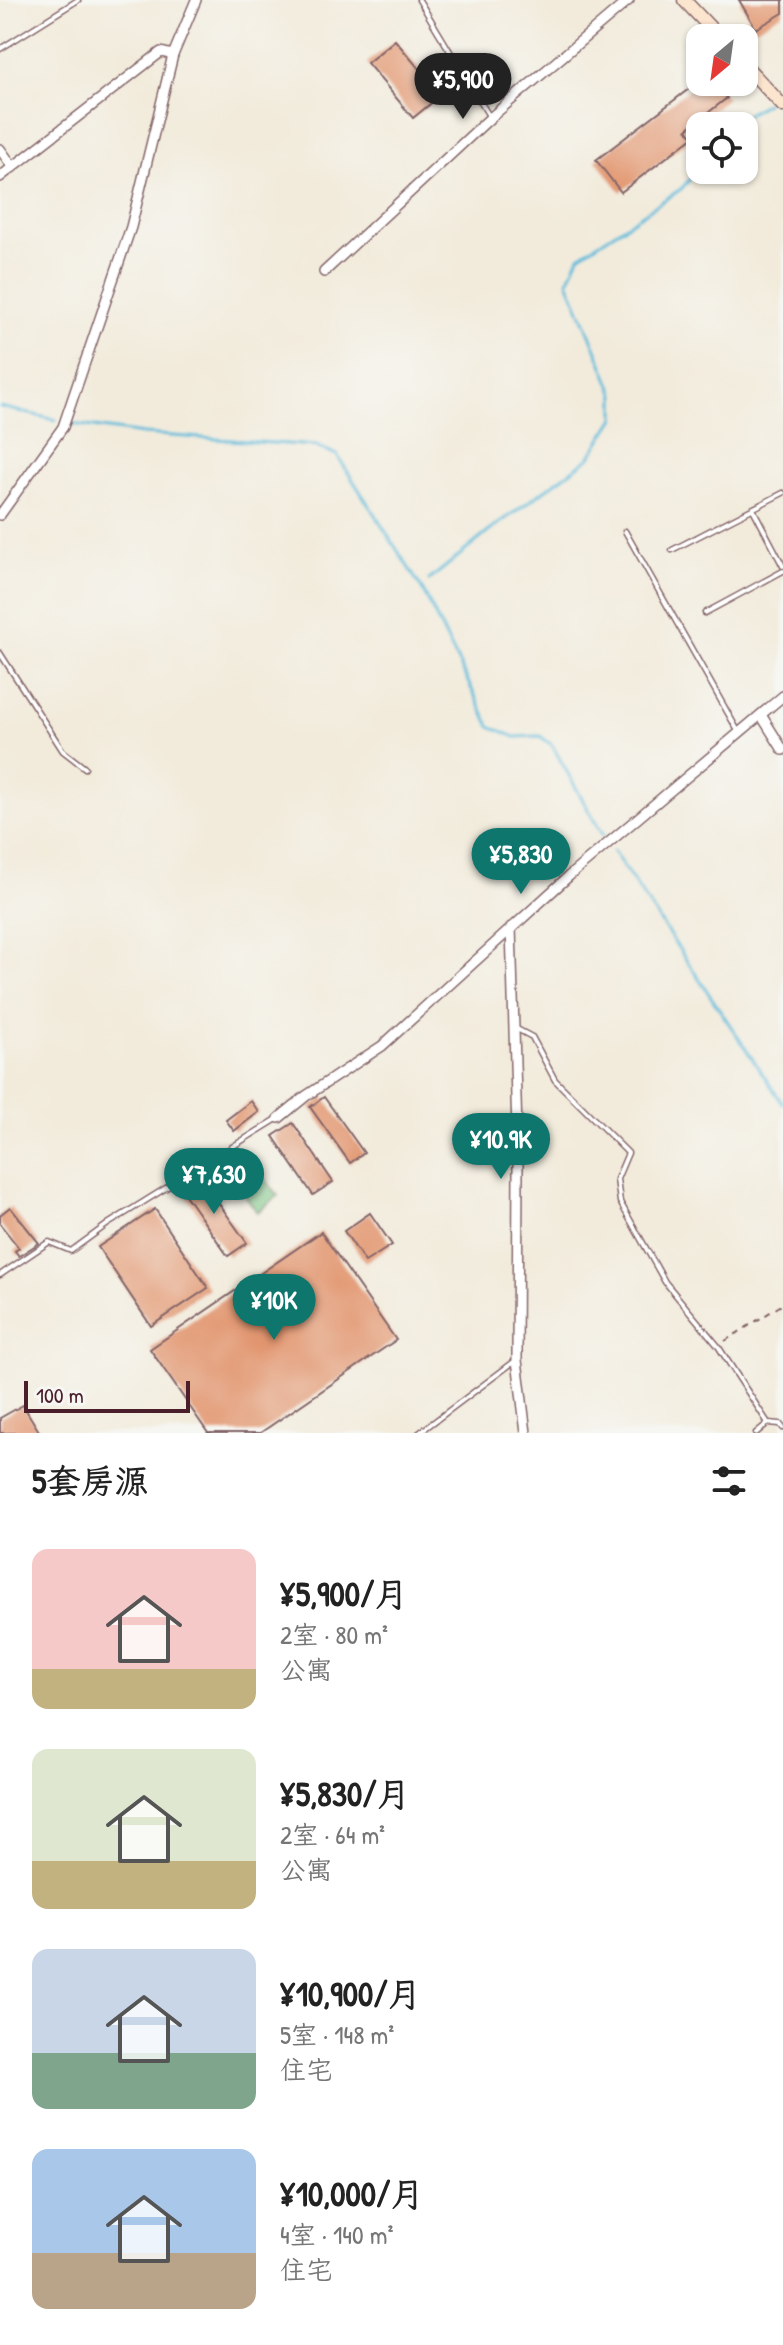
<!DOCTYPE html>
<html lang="zh">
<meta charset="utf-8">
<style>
:root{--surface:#fff;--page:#f6f6f6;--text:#222;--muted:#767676;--accent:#0f766e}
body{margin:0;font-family:"Patrick Hand","LXGW WenKai TC",sans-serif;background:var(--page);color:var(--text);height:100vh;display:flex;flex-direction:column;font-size:30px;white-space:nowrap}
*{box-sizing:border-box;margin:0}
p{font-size:26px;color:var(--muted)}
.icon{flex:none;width:44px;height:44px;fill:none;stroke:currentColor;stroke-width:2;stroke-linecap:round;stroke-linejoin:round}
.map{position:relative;height:1433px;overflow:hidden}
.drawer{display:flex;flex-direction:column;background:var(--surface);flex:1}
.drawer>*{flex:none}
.needle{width:52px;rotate:209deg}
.controls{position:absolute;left:686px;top:24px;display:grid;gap:16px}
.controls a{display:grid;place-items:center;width:72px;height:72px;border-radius:16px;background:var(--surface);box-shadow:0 2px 6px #0004;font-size:40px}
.scale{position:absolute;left:24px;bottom:20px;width:166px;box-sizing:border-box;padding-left:8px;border:4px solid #4a1f2b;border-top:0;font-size:22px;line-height:28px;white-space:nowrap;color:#4a1f2b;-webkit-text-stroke:6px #f6f6f2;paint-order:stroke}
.price{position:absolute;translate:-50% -68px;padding:0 18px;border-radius:28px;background:var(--accent);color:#fff;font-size:26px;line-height:52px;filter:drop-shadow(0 2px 4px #0008)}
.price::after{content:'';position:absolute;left:50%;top:48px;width:24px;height:18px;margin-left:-12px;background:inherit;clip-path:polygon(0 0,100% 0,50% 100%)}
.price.on{background:#222;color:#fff}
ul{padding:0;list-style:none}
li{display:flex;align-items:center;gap:24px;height:200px;padding:0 32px}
li span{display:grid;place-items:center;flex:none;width:224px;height:160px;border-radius:16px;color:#555}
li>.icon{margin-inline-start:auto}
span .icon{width:96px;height:96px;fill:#fffc;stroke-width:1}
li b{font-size:34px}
h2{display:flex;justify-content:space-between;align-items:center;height:96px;padding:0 32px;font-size:34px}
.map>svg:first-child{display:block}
.green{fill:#7cc785;stroke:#637358;stroke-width:2}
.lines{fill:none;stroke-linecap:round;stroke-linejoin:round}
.stream{stroke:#5dbbdb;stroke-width:3}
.building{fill:#e2966f}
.service-casing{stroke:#856669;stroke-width:7}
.minor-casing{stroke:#856669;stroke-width:12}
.secondary-casing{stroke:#856669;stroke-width:15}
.path{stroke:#856669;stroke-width:2;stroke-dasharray:6 6;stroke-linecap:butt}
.service{stroke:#fff;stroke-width:4}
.minor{stroke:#fff;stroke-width:9}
.secondary{stroke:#fce5cf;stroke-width:12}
</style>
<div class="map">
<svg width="783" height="1433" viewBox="0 0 783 1433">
<rect width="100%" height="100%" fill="#f6f6f2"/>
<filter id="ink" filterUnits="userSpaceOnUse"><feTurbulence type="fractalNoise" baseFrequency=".0125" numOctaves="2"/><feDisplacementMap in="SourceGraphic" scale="16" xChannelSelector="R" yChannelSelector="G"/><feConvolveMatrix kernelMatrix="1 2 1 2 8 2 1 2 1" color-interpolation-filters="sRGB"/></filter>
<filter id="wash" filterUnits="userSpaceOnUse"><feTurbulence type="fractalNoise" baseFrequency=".006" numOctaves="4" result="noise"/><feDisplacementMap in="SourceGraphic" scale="32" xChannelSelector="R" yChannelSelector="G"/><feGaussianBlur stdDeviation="1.8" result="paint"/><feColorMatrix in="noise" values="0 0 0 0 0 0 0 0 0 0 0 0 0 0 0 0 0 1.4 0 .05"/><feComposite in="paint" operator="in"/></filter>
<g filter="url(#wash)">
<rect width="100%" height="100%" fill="#f2ebdb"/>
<polygon class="green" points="249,1157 278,1196 257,1212 228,1172"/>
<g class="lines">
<g class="stream">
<polyline points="737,126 747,114 766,103"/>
<polyline points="0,407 56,420"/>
<polyline points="73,424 143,434 316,446 337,455 422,589 490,726 515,737 540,736 552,745 603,836"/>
<polyline points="429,580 497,525 589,458 615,418 615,395 568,281 579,256 681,189 700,168"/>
<polyline points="613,851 783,1104"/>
</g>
</g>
<g id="blocks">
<g class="building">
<polygon points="739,0 783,0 783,13 756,29"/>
<polygon points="395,40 441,95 413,118 367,63"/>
<polygon points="698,82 714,82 727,98 687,129 693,137 621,192 596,160"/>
<polygon points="324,1097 364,1153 350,1163 310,1107"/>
<polygon points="251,1101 259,1112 234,1131 226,1120"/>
<polygon points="293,1123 333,1182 313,1195 273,1136"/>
<polygon points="200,1177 247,1243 228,1256 181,1189"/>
<polygon points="10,1207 39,1243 19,1256 15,1251 19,1248 0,1224 0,1215"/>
<polygon points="155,1209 208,1288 151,1326 98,1247"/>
<polygon points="370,1213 392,1245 365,1262 344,1231"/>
<polygon points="321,1232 396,1340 260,1433 208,1433 150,1349"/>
<polygon points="23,1405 40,1433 0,1433 0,1418"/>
</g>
</g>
</g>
<g filter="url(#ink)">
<use href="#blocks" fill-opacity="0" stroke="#856669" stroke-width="2"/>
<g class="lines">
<g class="service-casing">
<g id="service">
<polyline points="419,0 489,116"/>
<polyline points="0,49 78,0"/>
<polyline points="753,509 783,566"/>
<polyline points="625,531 738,731"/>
<polyline points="672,550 783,493"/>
<polyline points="705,613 783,571"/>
<polyline points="0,653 63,751 85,768"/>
<polyline points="515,1028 532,1037 555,1080 628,1153 617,1179 620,1202 665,1282 718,1346 768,1423"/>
<polyline points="0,1275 49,1242 71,1251 108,1224 277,1119"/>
<polyline points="419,1433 515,1361"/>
<polyline points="756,1433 768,1423 780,1424 783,1428"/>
</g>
</g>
<g class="minor-casing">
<g id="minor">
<polyline points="0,149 13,167"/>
<polyline points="0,177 161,52 173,55"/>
<polyline points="324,272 490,118 629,0"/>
<polyline points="0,515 63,427 131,227 173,55 196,0"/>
<polyline points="761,715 783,750"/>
<polyline points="511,927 518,1166 517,1360 526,1433"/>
<polyline points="279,1118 306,1096 382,1046 569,876 783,696"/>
</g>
</g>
<g class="secondary-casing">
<g id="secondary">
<polyline points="684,0 720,38"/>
<polyline points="744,64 783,106"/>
</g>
</g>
<polyline class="path" points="725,1341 783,1304"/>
<use href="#service" class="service"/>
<use href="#minor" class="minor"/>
<use href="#secondary" class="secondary"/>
</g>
</g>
</svg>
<div class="controls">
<a><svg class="needle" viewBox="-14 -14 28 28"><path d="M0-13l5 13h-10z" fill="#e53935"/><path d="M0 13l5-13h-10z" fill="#767676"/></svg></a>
<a><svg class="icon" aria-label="locate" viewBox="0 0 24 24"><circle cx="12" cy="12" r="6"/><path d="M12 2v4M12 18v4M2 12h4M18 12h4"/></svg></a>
</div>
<div class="scale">100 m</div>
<b class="price on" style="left:463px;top:121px">¥5,900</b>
<b class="price" style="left:521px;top:896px">¥5,830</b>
<b class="price" style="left:501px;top:1181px">¥10.9K</b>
<b class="price" style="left:214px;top:1216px">¥7,630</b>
<b class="price" style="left:274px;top:1342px">¥10K</b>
</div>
<section class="drawer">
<h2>5套房源<svg class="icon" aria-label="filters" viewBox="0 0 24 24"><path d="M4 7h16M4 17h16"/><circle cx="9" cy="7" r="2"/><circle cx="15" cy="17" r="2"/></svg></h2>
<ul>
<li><span style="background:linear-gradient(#f6c9c9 75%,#c2b280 0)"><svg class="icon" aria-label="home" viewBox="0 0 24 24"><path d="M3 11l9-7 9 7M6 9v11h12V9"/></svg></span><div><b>¥5,900/月</b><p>2室 · 80 m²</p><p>公寓</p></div></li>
<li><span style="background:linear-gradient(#dfe7d0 70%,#c2b280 0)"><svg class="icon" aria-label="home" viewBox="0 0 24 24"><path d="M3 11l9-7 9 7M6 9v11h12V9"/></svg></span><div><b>¥5,830/月</b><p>2室 · 64 m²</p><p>公寓</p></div></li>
<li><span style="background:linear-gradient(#c9d6e8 65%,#7fa58c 0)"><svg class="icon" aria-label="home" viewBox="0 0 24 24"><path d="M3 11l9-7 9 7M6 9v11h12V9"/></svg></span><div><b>¥10,900/月</b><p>5室 · 148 m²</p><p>住宅</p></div></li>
<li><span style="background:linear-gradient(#a9c7e8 65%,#b9a48a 0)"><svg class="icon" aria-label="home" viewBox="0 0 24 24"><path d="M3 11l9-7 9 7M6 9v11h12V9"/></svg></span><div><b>¥10,000/月</b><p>4室 · 140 m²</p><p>住宅</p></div></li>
</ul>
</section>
